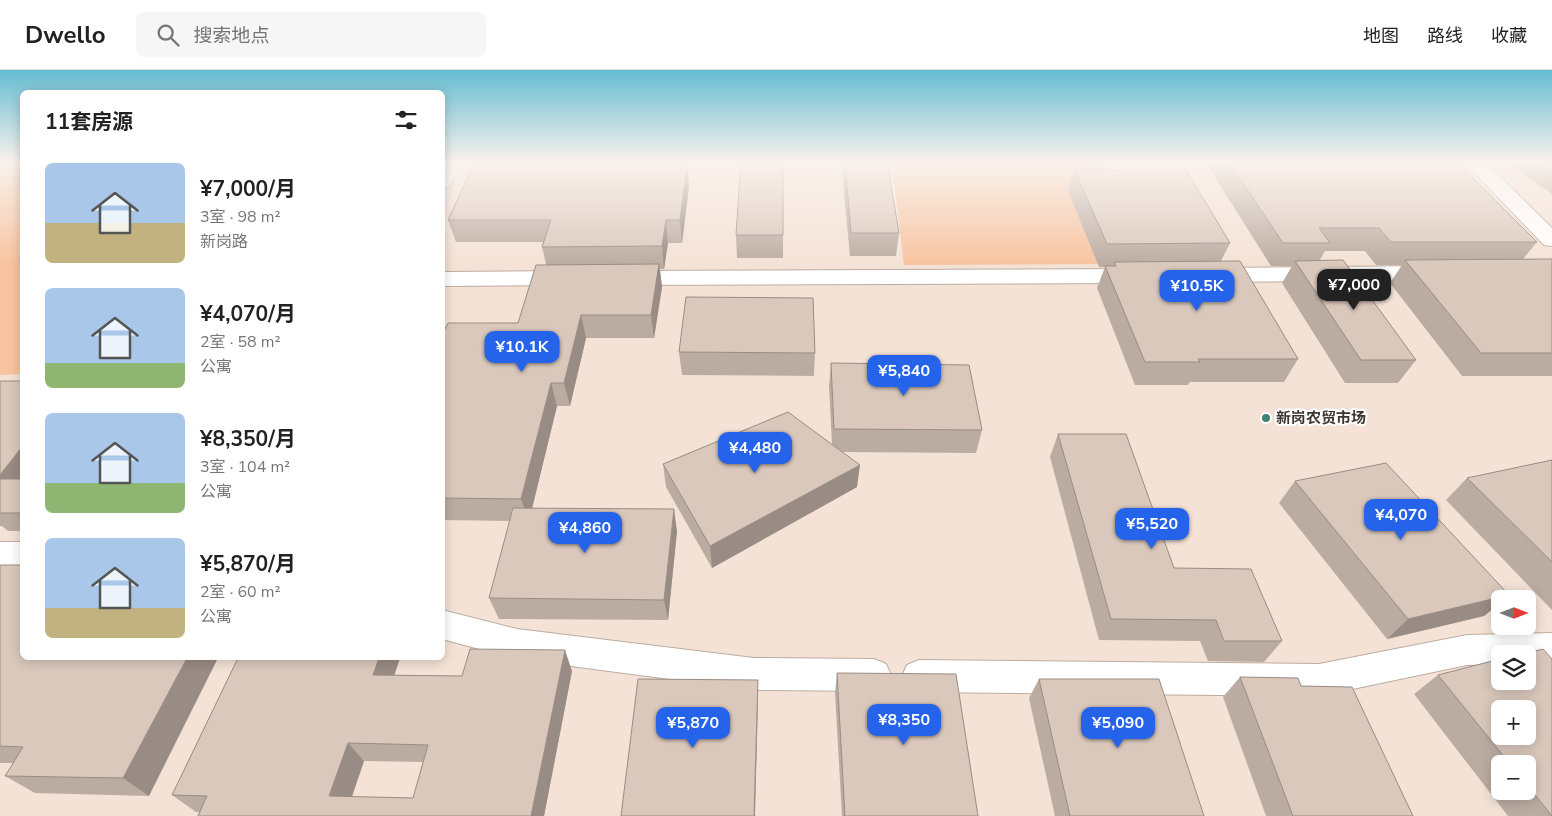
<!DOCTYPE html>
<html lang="zh">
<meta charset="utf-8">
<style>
:root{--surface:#fff;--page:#f6f6f6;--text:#222;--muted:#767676;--line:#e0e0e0;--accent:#2563eb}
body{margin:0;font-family:"Nunito Sans","Noto Sans SC",sans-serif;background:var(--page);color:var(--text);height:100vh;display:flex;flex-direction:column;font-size:19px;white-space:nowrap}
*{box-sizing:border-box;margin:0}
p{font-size:16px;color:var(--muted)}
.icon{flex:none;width:28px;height:28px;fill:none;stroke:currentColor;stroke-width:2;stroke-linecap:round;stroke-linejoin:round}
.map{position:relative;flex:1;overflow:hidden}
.panel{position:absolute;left:20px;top:20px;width:425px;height:570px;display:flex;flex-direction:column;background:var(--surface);border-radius:8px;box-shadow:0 2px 12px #0003}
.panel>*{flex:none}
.needle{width:32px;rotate:90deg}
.buttons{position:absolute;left:1491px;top:520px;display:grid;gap:10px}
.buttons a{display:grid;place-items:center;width:45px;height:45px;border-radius:8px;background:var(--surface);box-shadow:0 2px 12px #0003;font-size:25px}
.price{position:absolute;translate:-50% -42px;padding:0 11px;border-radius:10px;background:var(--accent);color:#fff;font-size:16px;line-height:32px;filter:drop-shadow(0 1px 2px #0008)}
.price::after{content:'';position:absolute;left:50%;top:30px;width:15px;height:11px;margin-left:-8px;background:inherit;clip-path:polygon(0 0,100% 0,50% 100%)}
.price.active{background:#222;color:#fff}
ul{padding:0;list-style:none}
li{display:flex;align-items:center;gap:15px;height:125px;padding:0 25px}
li span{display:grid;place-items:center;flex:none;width:140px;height:100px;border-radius:8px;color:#555}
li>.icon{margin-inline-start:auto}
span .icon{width:60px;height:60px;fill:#fffc;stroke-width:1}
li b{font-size:21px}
h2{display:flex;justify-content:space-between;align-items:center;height:60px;padding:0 25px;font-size:21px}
header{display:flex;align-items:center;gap:30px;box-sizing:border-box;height:70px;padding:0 25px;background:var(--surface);border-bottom:1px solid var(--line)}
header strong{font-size:24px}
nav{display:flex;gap:28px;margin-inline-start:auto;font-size:18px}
.search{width:350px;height:45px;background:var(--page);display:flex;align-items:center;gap:12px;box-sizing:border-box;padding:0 18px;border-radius:8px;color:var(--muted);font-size:19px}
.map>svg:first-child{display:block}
.green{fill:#f8c39f}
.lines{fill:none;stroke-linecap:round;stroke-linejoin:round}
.minor-casing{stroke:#bdaca1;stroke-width:2}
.minor{fill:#fff;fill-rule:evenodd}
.wall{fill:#bbaca2;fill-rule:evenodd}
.shaded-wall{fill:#998c84}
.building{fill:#dac8bc;stroke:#998c84;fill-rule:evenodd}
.poi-dot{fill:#3e8175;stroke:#fff;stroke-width:2}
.labels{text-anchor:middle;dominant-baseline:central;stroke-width:4;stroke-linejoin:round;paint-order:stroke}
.poi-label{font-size:15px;font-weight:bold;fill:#3d3631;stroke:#fff;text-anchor:start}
</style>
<header>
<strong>Dwello</strong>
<div class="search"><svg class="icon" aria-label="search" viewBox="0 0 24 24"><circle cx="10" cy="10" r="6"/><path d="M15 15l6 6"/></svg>搜索地点</div>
<nav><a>地图</a><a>路线</a><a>收藏</a></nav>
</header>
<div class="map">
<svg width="1552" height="746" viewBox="0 0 1552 746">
<rect width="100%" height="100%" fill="#f4e2d6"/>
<g class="green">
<polygon points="8,92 22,92 22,304 0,305 0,98"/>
<polygon points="892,92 1099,92 1109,121 1068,121 1098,194 904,195"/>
</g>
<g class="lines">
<g class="minor-casing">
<g id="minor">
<polygon points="442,92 462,92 449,117 442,119"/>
<polygon points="1464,92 1485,92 1552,158 1552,176 1544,175"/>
<polygon points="1433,196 1441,198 1444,203 1441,208 1433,210 1211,212 1203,210 1200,205 1203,200 1211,198"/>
<polygon points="1138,199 1146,201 1149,206 1146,211 1138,213 624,215 616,213 613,208 616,203 624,201"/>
<polygon points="568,201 576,203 579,208 576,213 568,215 442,216 442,202"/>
<rect x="0" y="472" width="22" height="26"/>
<polygon points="442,540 517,559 754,588 874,589 886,594 891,605 886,616 874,621 754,620 517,589 442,569"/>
<polygon points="1552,563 1552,593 1528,594 1528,584 1500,584 1500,594 1467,595 1319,626 919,622 907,617 902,606 907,595 919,590 1319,594 1467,565"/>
</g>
</g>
<use href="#minor" class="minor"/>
</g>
<g class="wall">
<polygon points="783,92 783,188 737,188 736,165"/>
<polygon points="841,92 887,92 899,163 896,186 850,186"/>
<polygon points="1206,92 1457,92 1537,172 1523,189 1552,189 1552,306 1462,306 1390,213 1402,195 1376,195 1365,181 1325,181 1320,190 1416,290 1398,313 1345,313 1282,213 1292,196 1271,196 1206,93"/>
<polygon points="1507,92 1552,92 1552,124"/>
<polygon points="1074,99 1230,173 1221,191 1298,289 1284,312 1190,312 1188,315 1135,315 1097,218 1105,197 1099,197 1068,121"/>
<polygon points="689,117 682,173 668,173 664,199 660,199 662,217 654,268 586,268 570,336 557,336 532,438 677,461 668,550 499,549 489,528 510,451 442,450 442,265 518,253 546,194 542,177 543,172 456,172 448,150"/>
<polygon points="679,282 815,283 814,306 682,305"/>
<polygon points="831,293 982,360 976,383 842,382 857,417 712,498 666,417 663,394 832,374 829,316"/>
<polygon points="0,311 22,311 22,461 8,461 2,456 0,456"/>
<polygon points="1058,364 1174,498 1282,571 1264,592 1208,591 1200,571 1099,570 1050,387"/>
<polygon points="1552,390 1552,540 1446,430 1467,408"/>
<polygon points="1295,411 1500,529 1500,533 1484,546 1387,569 1279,433"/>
<polygon points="0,495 149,726 35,723 5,706 13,693 0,693"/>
<path d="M1543,579L1552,589V746H1508L1414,624L1438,605L1500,589V611H1528V584H1523ZM1500,639H1528V666H1500ZM1500,694H1528V721H1500Z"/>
<path d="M238,588H400L394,605L462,606L572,601L544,746H198L200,742H196L172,725ZM364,691L423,692L413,728L352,727Z"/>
<polygon points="837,603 978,746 842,746 835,623"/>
<polygon points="1240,607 1301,616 1413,746 1266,746 1223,627"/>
<polygon points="1039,609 1204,746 1055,746 1029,628"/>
</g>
<g class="shaded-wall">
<polygon points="687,95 689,117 682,173 680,150"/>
<polygon points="666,150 668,173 664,199 662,176"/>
<polygon points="659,194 662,217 654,268 651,245"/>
<polygon points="581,245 586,268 570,336 564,313"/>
<polygon points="551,313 557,336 529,451 521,429"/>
<polygon points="22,377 22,418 0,412 0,405"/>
<polygon points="860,395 857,417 712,498 710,476"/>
<polygon points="674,439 677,461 668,550 664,530"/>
<polygon points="1509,525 1505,529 1500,529 1500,533 1484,546 1387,569 1408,549"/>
<polygon points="565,580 572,601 544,746 531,746"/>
<polygon points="187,588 218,588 149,726 123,708"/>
<polygon points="379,588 400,588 388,624 373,605"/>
<polygon points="758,610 758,630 755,746 754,746"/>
<polygon points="348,673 364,691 346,743 329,726"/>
</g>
<g class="building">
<polygon points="741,92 783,92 783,165 736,165"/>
<polygon points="845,92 887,92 899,163 851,163"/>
<polygon points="1229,92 1457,92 1537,172 1391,172 1379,158 1319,158 1330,173 1283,173"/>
<polygon points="1537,92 1552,92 1552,102"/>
<polygon points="474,94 687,95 680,150 666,150 662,176 542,177 551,150 448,150"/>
<polygon points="1074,99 1117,100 1186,100 1230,173 1107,174"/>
<polygon points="1552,189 1552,283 1481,283 1405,190"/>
<polygon points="1343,190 1416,290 1361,290 1295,191"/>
<polygon points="1240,191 1298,289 1198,289 1200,292 1145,292 1105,196 1116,196 1114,192"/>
<polygon points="659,194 651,245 581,245 564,313 551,313 521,429 442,428 442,265 448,253 518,253 536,195"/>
<polygon points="686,227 813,228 815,283 679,282"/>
<polygon points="831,293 969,295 982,360 834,359"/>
<polygon points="0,311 22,311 22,377 0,405"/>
<polygon points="788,342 860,395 710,476 663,394"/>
<polygon points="1058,364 1126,364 1174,498 1251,499 1282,571 1224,571 1216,550 1111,549"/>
<polygon points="1552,390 1552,492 1467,408"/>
<polygon points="1386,393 1509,525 1408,549 1295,411"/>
<rect x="0" y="409" width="22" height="34"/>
<polygon points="513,438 674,439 664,530 489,528"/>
<polygon points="0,495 22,495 22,588 187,588 123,708 5,706 23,677 0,676"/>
<path d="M470,579L565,580L531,746H198L207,726L172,725L238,588H379L373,605L462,606ZM348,673L428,675L413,728L329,726Z"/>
<path d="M1543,579L1552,589V746L1528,716V694H1510L1438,605L1500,589V611H1528V584H1523ZM1500,639H1528V666H1500Z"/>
<polygon points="837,603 956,604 978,746 845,746"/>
<polygon points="1240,607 1298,608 1301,616 1352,617 1413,746 1293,746"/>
<polygon points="638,609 758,610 754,746 621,746"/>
<polygon points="1039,609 1159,609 1204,746 1070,746"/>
</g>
<linearGradient id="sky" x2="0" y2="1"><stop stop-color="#65bcd2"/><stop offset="0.47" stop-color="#faf2ed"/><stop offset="1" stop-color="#faf2ed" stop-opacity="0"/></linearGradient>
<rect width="1552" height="196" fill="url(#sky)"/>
<circle class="poi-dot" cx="1266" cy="348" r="5"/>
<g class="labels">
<g class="poi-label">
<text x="1276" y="348">新岗农贸市场</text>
</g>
</g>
</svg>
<div class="buttons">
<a><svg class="needle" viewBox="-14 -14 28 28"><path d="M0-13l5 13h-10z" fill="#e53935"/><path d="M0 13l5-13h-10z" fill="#767676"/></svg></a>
<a><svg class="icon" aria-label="layers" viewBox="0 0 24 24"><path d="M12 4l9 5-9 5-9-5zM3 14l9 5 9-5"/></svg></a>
<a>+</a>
<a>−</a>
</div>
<b class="price active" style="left:1354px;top:241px">¥7,000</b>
<b class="price" style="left:1197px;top:242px">¥10.5K</b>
<b class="price" style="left:522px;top:303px">¥10.1K</b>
<b class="price" style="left:904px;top:327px">¥5,840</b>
<b class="price" style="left:755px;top:404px">¥4,480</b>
<b class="price" style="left:1401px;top:471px">¥4,070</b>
<b class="price" style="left:1152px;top:480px">¥5,520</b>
<b class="price" style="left:585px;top:484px">¥4,860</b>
<b class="price" style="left:904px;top:676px">¥8,350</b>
<b class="price" style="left:693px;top:679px">¥5,870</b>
<b class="price" style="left:1118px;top:679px">¥5,090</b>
<section class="panel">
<h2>11套房源<svg class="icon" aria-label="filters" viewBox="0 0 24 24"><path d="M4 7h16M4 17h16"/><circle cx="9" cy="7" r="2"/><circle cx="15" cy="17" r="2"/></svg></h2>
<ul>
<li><span style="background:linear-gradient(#a9c7e8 60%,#c2b280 0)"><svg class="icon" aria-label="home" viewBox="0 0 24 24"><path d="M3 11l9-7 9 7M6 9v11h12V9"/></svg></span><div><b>¥7,000/月</b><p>3室 · 98 m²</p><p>新岗路</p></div></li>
<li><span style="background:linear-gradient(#a9c7e8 75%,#8fb573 0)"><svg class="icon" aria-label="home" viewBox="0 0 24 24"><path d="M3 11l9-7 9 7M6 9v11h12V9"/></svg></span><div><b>¥4,070/月</b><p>2室 · 58 m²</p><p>公寓</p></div></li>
<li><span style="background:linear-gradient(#a9c7e8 70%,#8fb573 0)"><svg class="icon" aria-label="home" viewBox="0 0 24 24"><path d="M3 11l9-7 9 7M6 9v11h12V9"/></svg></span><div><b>¥8,350/月</b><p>3室 · 104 m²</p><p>公寓</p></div></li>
<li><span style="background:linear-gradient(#a9c7e8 70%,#c2b280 0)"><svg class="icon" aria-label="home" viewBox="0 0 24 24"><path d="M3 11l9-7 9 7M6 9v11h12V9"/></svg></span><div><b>¥5,870/月</b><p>2室 · 60 m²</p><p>公寓</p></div></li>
</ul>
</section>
</div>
